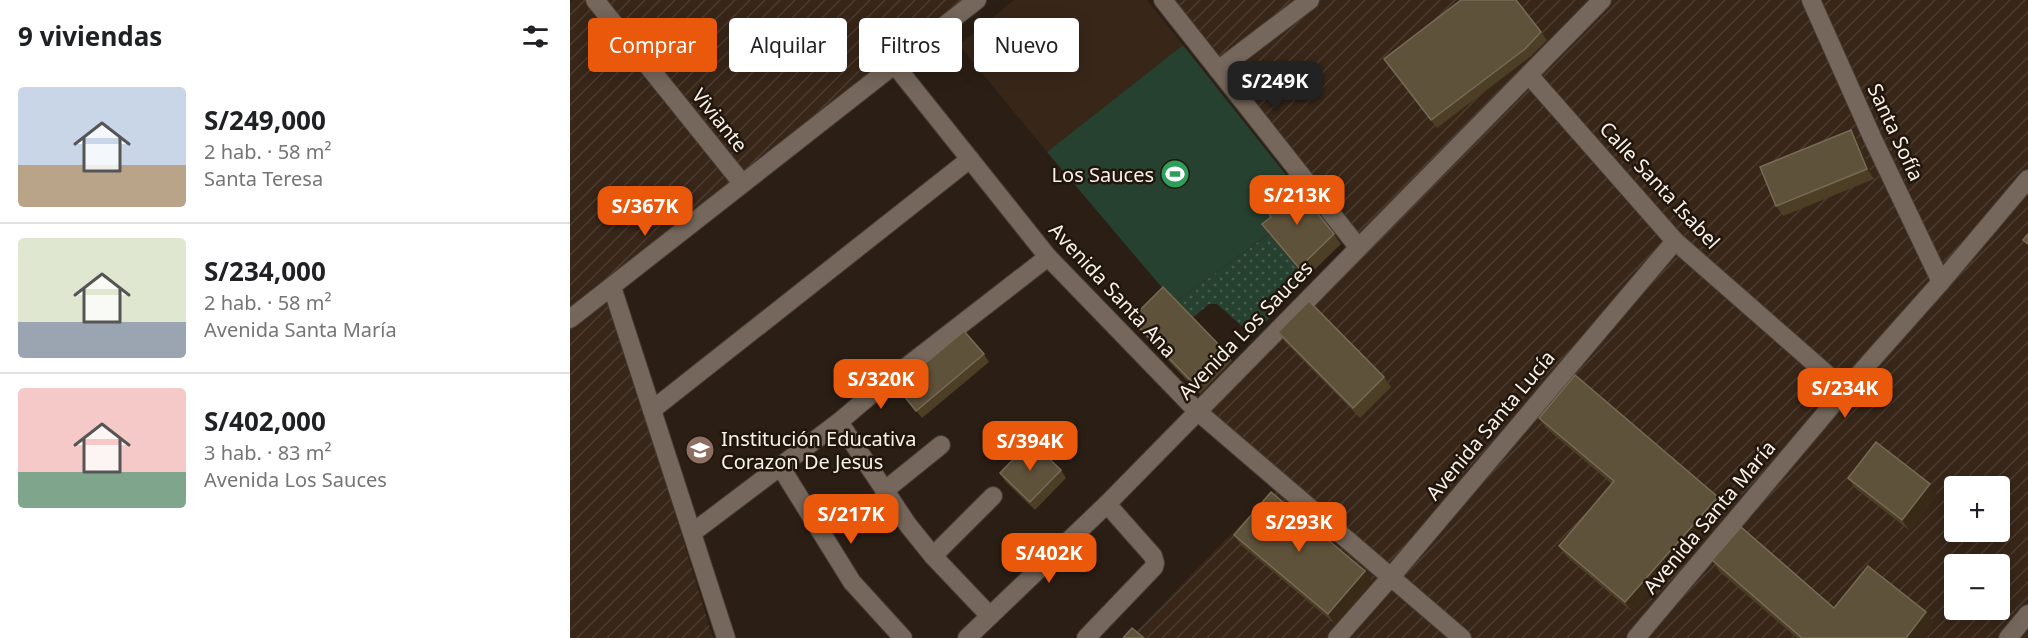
<!DOCTYPE html>
<html lang="es">
<meta charset="utf-8">
<style>
:root{--surface:#fff;--page:#f2f2f2;--text:#202124;--muted:#757577;--line:#e0e0e0;--accent:#ea580c}
body{margin:0;font-family:"Noto Sans",sans-serif;background:var(--page);color:var(--text);height:100vh;display:flex;flex-direction:column;font-size:22px;white-space:nowrap}
*{box-sizing:border-box;margin:0}
p{font-size:20px;color:var(--muted)}
.icon{flex:none;width:33px;height:33px;fill:none;stroke:currentColor;stroke-width:2;stroke-linecap:round;stroke-linejoin:round}
.map{position:relative;flex:1;overflow:hidden}
.side{display:flex;flex-direction:column;background:var(--surface);width:570px}
.side>*{flex:none}
.banner{position:absolute;left:18px;top:18px;width:570px;height:54px;display:flex;gap:12px}
.controls{position:absolute;left:1374px;top:476px;display:grid;gap:12px}
.controls a{display:grid;place-items:center;width:66px;height:66px;border-radius:6px;background:var(--surface);box-shadow:0 3px 15px #0003;font-size:30px}
.price{position:absolute;translate:-50% -51px;padding:0 14px;border-radius:12px;background:var(--accent);color:#fff;font-size:20px;line-height:39px;filter:drop-shadow(0 2px 3px #0008)}
.price::after{content:'';position:absolute;left:50%;top:36px;width:18px;height:14px;margin-left:-9px;background:inherit;clip-path:polygon(0 0,100% 0,50% 100%)}
.price.active{background:#222;color:#fff}
ul{padding:0;list-style:none}
li{display:flex;align-items:center;gap:18px;height:150px;padding:0 18px}
li+li{border-top:2px solid var(--line)}
li span{display:grid;place-items:center;flex:none;width:168px;height:120px;border-radius:6px;color:#555}
li>.icon{margin-inline-start:auto}
span .icon{width:72px;height:72px;fill:#fffc;stroke-width:1}
li b{font-size:26px}
h2{display:flex;justify-content:space-between;align-items:center;height:72px;padding:0 18px;font-size:26px}
.tag{padding:0 21px;border-radius:6px;background:var(--surface);box-shadow:0 3px 15px #0003;font-size:21px;line-height:54px}
.tag.active{background:var(--accent);color:#fff}
main{display:flex;flex:1;min-height:0}
.map>svg:first-child{display:block}
.built{fill:#382719}
.industrial{fill:url(#industrial-furrows);fill-rule:evenodd}
.green{fill:#274130}
.park{fill:url(#park-dots)}
.lines{fill:none;stroke-linecap:round;stroke-linejoin:round}
.minor-casing{stroke:#463c35;stroke-width:20}
.minor{stroke:#75675b;stroke-width:18}
.wall{fill:#4d3e26}
.shaded-wall{fill:#382a16}
.building{fill:#5f523b;stroke:#786b56;stroke-width:1.5}
.labels{text-anchor:middle;dominant-baseline:central;stroke-width:5;stroke-linejoin:round;paint-order:stroke}
.street-label{font-size:20px;fill:#f9f1ea;stroke:#21160c}
.poi-label{font-size:20px;fill:#f9f1ea;stroke:#21160c;text-anchor:end}
</style>
<main>
<section class="side">
<h2>9 viviendas<svg class="icon" aria-label="filters" viewBox="0 0 24 24"><path d="M4 7h16M4 17h16"/><circle cx="9" cy="7" r="2"/><circle cx="15" cy="17" r="2"/></svg></h2>
<ul>
<li><span style="background:linear-gradient(#c9d6e8 65%,#b9a48a 0)"><svg class="icon" aria-label="home" viewBox="0 0 24 24"><path d="M3 11l9-7 9 7M6 9v11h12V9"/></svg></span><div><b>S/249,000</b><p>2 hab. · 58 m²</p><p>Santa Teresa</p></div></li>
<li><span style="background:linear-gradient(#dfe7d0 70%,#9aa5b1 0)"><svg class="icon" aria-label="home" viewBox="0 0 24 24"><path d="M3 11l9-7 9 7M6 9v11h12V9"/></svg></span><div><b>S/234,000</b><p>2 hab. · 58 m²</p><p>Avenida Santa María</p></div></li>
<li><span style="background:linear-gradient(#f6c9c9 70%,#7fa58c 0)"><svg class="icon" aria-label="home" viewBox="0 0 24 24"><path d="M3 11l9-7 9 7M6 9v11h12V9"/></svg></span><div><b>S/402,000</b><p>3 hab. · 83 m²</p><p>Avenida Los Sauces</p></div></li>
</ul>
</section>
<div class="map">
<svg width="1458" height="638" viewBox="0 0 1458 638">
<defs>
<pattern id="industrial-furrows" width="10" height="10" patternUnits="userSpaceOnUse" patternTransform="scale(1.5)"><rect width="10" height="10" fill="#382719"/><path d="M-1 1l2-2M0 10L10 0M9 11l2-2" fill="none" stroke="#4c3c2f"/></pattern>
<pattern id="park-dots" width="8" height="8" patternUnits="userSpaceOnUse" patternTransform="scale(1.5)"><rect width="8" height="8" fill="#274130"/><path d="M2 2h.1M6 6h.1" fill="none" stroke="#475d4e" stroke-width="1.8" stroke-linecap="round"/></pattern>
</defs>
<rect width="100%" height="100%" fill="#2b1f15"/>
<polygon class="built" points="444,0 577,0 613,45 477,152 389,45"/>
<g class="industrial">
<polygon points="3,0 406,0 35,285 143,638 0,638 0,3"/>
<path d="M600,0H1458V638H560L705,489L638,412L787,257ZM1384,486H1430V531H1384ZM1384,564H1430V609H1384Z"/>
</g>
<polygon class="green" points="613,45 732,195 708,227 605,303 477,152"/>
<polygon class="park" points="699,234 736,278 683,336 647,304 639,304 621,319 605,303"/>
<g class="lines">
<g class="minor-casing">
<g id="minor">
<polyline points="25,0 172,183"/>
<polyline points="593,0 788,247"/>
<polyline points="1241,0 1302,137 1371,282"/>
<polyline points="324,64 478,257 627,411 892,638"/>
<polyline points="648,70 740,0"/>
<polyline points="959,75 1105,241 1275,390"/>
<polyline points="42,287 156,638"/>
<polyline points="0,319 407,0"/>
<polyline points="82,410 400,159"/>
<polyline points="269,422 338,525 363,556 420,616"/>
<polyline points="210,466 282,582 333,638"/>
<polyline points="314,491 371,445"/>
<polyline points="122,533 269,422 309,388 478,257"/>
<polyline points="363,556 423,496"/>
<polyline points="397,638 537,504 1032,0"/>
<polyline points="516,638 584,567 585,563 583,556 537,504"/>
<polyline points="767,638 820,578 1105,241"/>
<polyline points="1066,638 1275,390 1371,282 1458,179"/>
<polyline points="1438,638 1458,614"/>
</g>
</g>
<use href="#minor" class="minor"/>
</g>
<g class="wall">
<polygon points="971,32 977,40 960,57 867,128 814,59"/>
<polygon points="1288,140 1304,179 1213,216 1206,206"/>
<polygon points="701,217 764,234 771,244 736,278 699,234 692,224"/>
<polygon points="561,319 655,351 662,361 630,394 568,329"/>
<polygon points="708,332 814,377 821,387 790,418 715,342"/>
<polygon points="414,354 419,362 352,418 327,387"/>
<polygon points="969,418 1155,507 1062,612 996,556 989,546 1042,484 976,428"/>
<polygon points="491,470 496,478 465,510 435,481 430,473"/>
<polygon points="1278,478 1367,494 1339,530 1285,488"/>
<polygon points="664,535 802,581 765,624 671,545"/>
<polygon points="1142,560 1264,608 1356,612 1363,622 1350,638 1227,638 1149,571"/>
</g>
<g class="shaded-wall">
<polygon points="1281,130 1288,140 1304,179 1297,169"/>
<polygon points="1360,484 1367,494 1339,530 1332,520"/>
<polygon points="1148,497 1155,507 1062,612 1055,602"/>
<polygon points="795,571 802,581 765,624 758,614"/>
<polygon points="1356,612 1363,622 1350,638 1336,638"/>
</g>
<g class="building">
<polygon points="891,0 946,0 971,32 955,49 861,120 814,59"/>
<polygon points="1281,130 1297,169 1206,206 1190,167"/>
<polygon points="725,185 764,234 729,268 692,224 701,217 695,208"/>
<polygon points="1458,234 1458,244 1453,240"/>
<polygon points="593,287 655,351 623,383 561,319"/>
<polygon points="739,301 814,377 783,408 708,332"/>
<polygon points="394,331 414,354 346,411 327,387"/>
<polygon points="1005,375 1148,497 1055,602 989,546 1044,481 969,418"/>
<polygon points="461,441 491,470 460,502 430,473"/>
<polygon points="1306,442 1360,484 1332,520 1278,478"/>
<polygon points="701,492 795,571 758,614 664,535"/>
<polygon points="1171,527 1264,608 1298,566 1356,612 1336,638 1232,638 1142,560"/>
<polygon points="562,628 574,638 553,638"/>
</g>
<defs>
<g id="stadium-disc" transform="scale(1.5)"><circle r="9.5" fill="#2e9e5b" stroke="#21160c"/><path d="M0-5a6.5 5 0 1 0 0 10a6.5 5 0 1 0 0-10ZM-3.5-1.8h7v3.6h-7Z" fill="#fff"/></g>
<g id="school-disc" transform="scale(1.5)"><circle r="9.5" fill="#8d6e63" stroke="#21160c"/><path d="M0-5L7-2L0 1L-7-2ZM-4 1L0 2.5L4 1V4Q0 6-4 4Z" fill="#fff"/></g>
</defs>
<g fill-rule="evenodd">
<use href="#stadium-disc" x="605" y="174"/>
<use href="#school-disc" x="130" y="450"/>
</g>
<g class="labels">
<g class="street-label">
<text transform="translate(150 120) rotate(51)">Viviante</text>
<text transform="translate(1326 132) rotate(65)">Santa Sofía</text>
<text transform="translate(1090 185) rotate(47)">Calle Santa Isabel</text>
<text transform="translate(543 290) rotate(47)">Avenida Santa Ana</text>
<text transform="translate(675 330) rotate(-46)">Avenida Los Sauces</text>
<text transform="translate(920 425) rotate(-50)">Avenida Santa Lucía</text>
<text transform="translate(1139 517) rotate(-50)">Avenida Santa María</text>
</g>
<g class="poi-label">
<text x="584" y="174">Los Sauces</text>
<text x="151" y="438" text-anchor="start">Institución Educativa<tspan x="151" dy="23">Corazon De Jesus</tspan></text>
</g>
</g>
</svg>
<div class="controls">
<a>+</a>
<a>−</a>
</div>
<b class="price active" style="left:705px;top:112px">S/249K</b>
<b class="price" style="left:727px;top:226px">S/213K</b>
<b class="price" style="left:75px;top:237px">S/367K</b>
<b class="price" style="left:311px;top:410px">S/320K</b>
<b class="price" style="left:1275px;top:419px">S/234K</b>
<b class="price" style="left:460px;top:472px">S/394K</b>
<b class="price" style="left:281px;top:545px">S/217K</b>
<b class="price" style="left:729px;top:553px">S/293K</b>
<b class="price" style="left:479px;top:584px">S/402K</b>
<div class="banner">
<a class="tag active">Comprar</a>
<a class="tag">Alquilar</a>
<a class="tag">Filtros</a>
<a class="tag">Nuevo</a>
</div>
</div>
</main>
